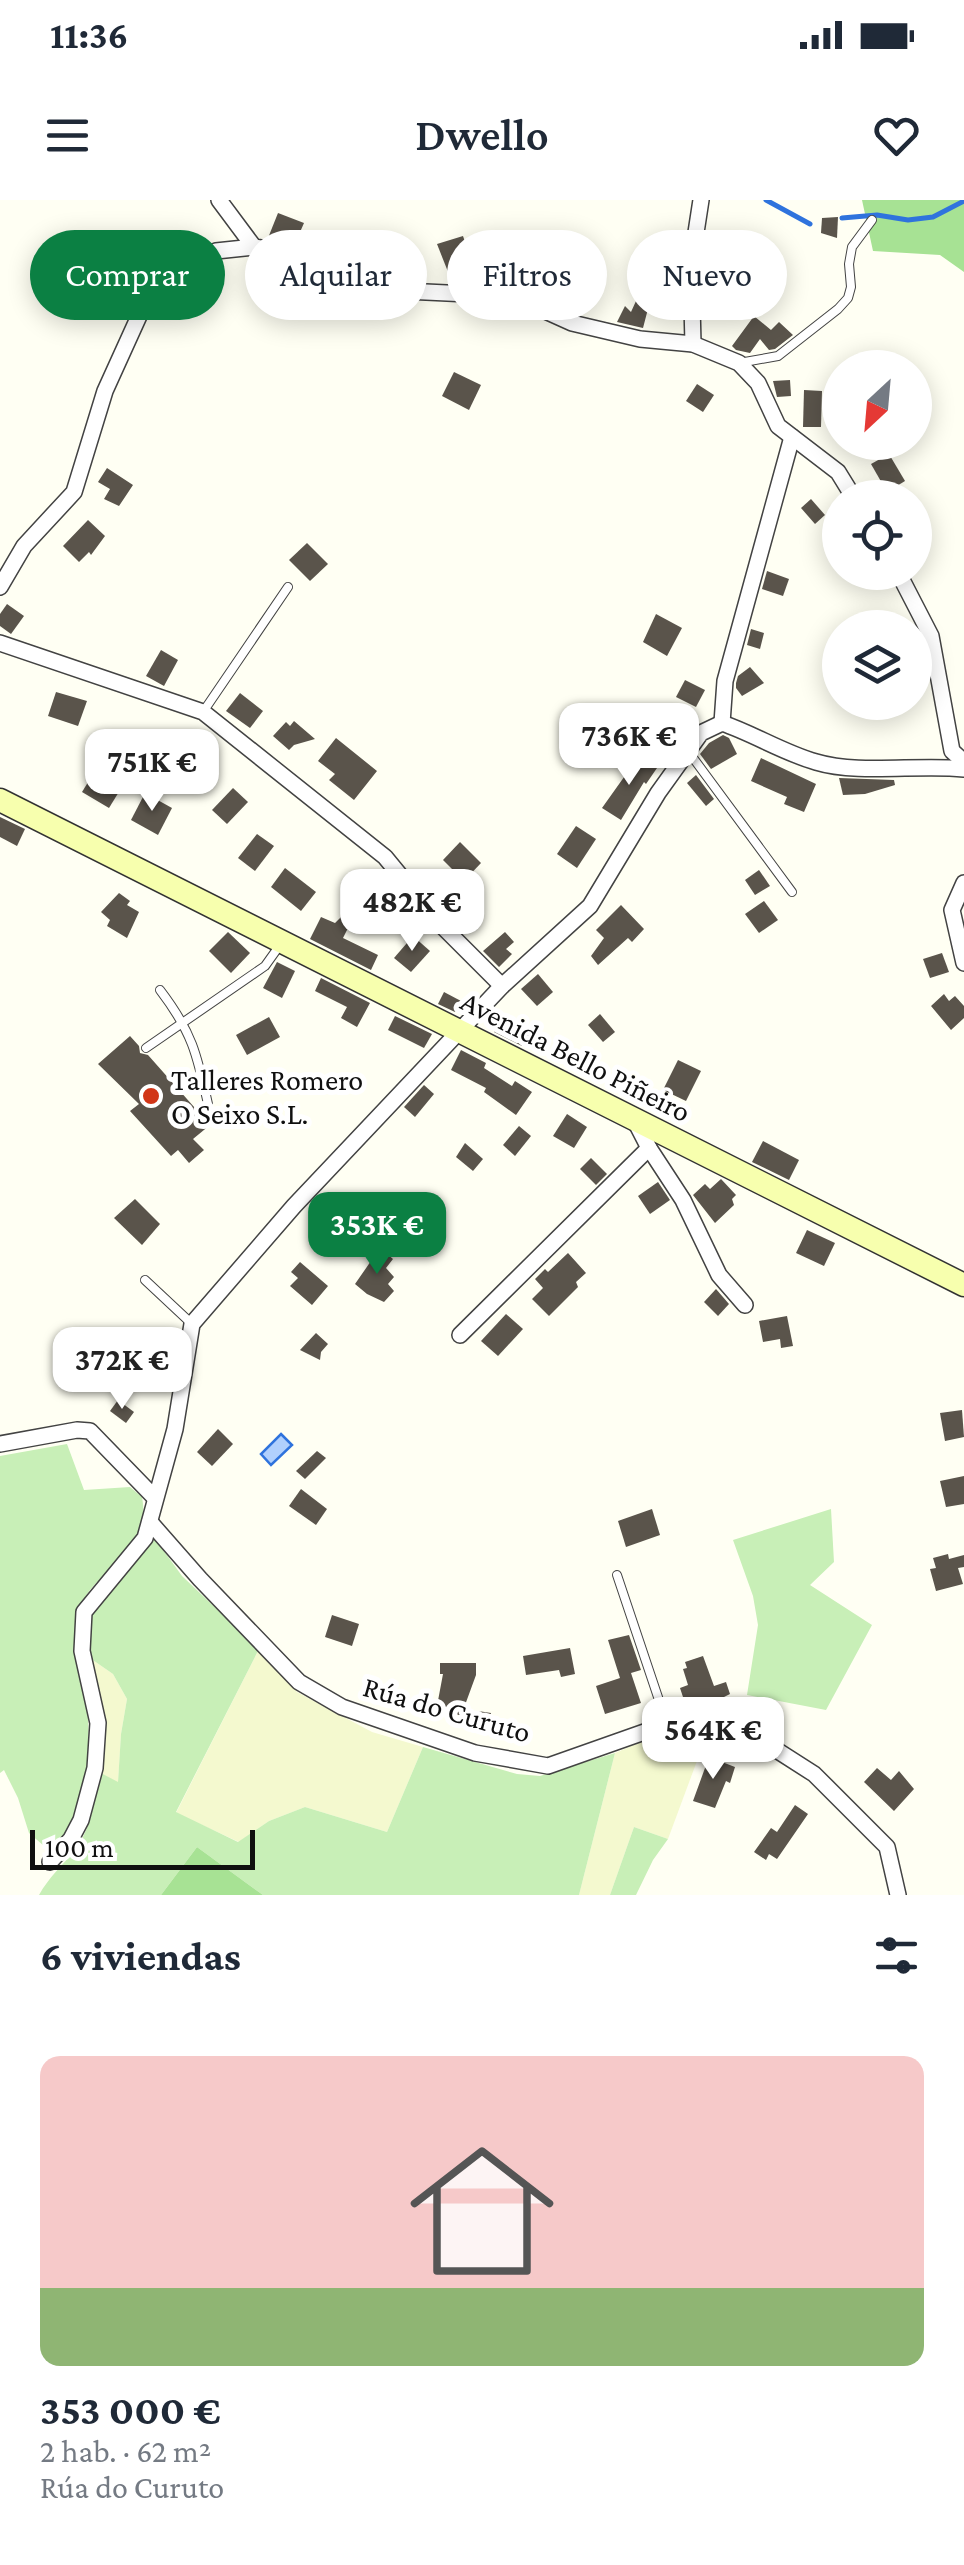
<!DOCTYPE html>
<html lang="es">
<meta charset="utf-8">
<style>
:root{--surface:#fff;--page:#f6f6f7;--text:#1f2937;--muted:#747a83;--line:#e0e1e3;--accent:#0b8043}
body{margin:0;font-family:"Crimson Pro",serif;background:var(--page);color:var(--text);height:100vh;display:flex;flex-direction:column;font-size:38px;white-space:nowrap}
*{box-sizing:border-box;margin:0}
p{font-size:32px;color:var(--muted)}
.icon{flex:none;width:55px;height:55px;fill:none;stroke:currentColor;stroke-width:2;stroke-linecap:round;stroke-linejoin:round}
.map{position:relative;height:1695px;overflow:hidden}
.side{display:flex;flex-direction:column;background:var(--surface);flex:1}
.side>*{flex:none}
.guide{position:absolute;left:30px;top:30px;width:905px;height:90px;display:flex;gap:20px}
.needle{width:65px;rotate:206deg}
.tools{position:absolute;left:822px;top:150px;display:grid;gap:20px}
.tools a{display:grid;place-items:center;width:110px;height:110px;border-radius:50%;background:var(--surface);box-shadow:0 5px 25px #0003;font-size:50px}
.scale{position:absolute;left:30px;bottom:25px;width:225px;box-sizing:border-box;padding-left:10px;border:5px solid #101010;border-top:0;font-size:28px;line-height:35px;white-space:nowrap;color:#101010;-webkit-text-stroke:8px #fff;paint-order:stroke}
.price{position:absolute;translate:-50% -85px;padding:0 22px;border-radius:20px;background:#fff;color:#222;font-size:32px;line-height:65px;filter:drop-shadow(0 2px 5px #0008)}
.price::after{content:'';position:absolute;left:50%;top:60px;width:30px;height:22px;margin-left:-15px;background:inherit;clip-path:polygon(0 0,100% 0,50% 100%)}
.price.active{background:var(--accent);color:#fff}
ul{padding:0;list-style:none}
li{display:grid;align-content:center;gap:20px;height:530px;padding:0 40px}
li+li{border-top:2px solid var(--line)}
li span{display:grid;place-items:center;height:310px;border-radius:20px;color:#555}
li>.icon{margin-inline-start:auto}
span .icon{width:180px;height:180px;fill:#fffc;stroke-width:1}
li b{font-size:42px}
h2{display:flex;justify-content:space-between;align-items:center;height:120px;padding:0 40px;font-size:42px}
.tag{padding:0 35px;border-radius:45px;background:var(--surface);box-shadow:0 5px 25px #0003;font-size:35px;line-height:90px}
.tag.active{background:var(--accent);color:#fff}
.status{display:flex;justify-content:space-between;align-items:center;height:70px;padding:0 50px;background:var(--surface);direction:ltr}
.status svg{height:28px;fill:currentColor}
header{display:flex;justify-content:space-between;align-items:center;height:130px;padding:0 40px;background:var(--surface);font-size:45px;font-weight:600}
.map>svg:first-child{display:block}
.farmland{fill:#f4f9cf}
.green{fill:#c8efb7}
.forest{fill:#a7e294}
.water{fill:#b1d0fd;stroke:#2f73dd;stroke-width:2.5}
.lines{fill:none;stroke-linecap:round;stroke-linejoin:round}
.stream{stroke:#2f73dd;stroke-width:5}
.building{fill:#5a544b}
.lane-casing{stroke:#434343;stroke-width:10}
.street-casing{stroke:#434343;stroke-width:18}
.secondary-casing{stroke:#323232;stroke-width:25}
.lane{stroke:#fff;stroke-width:8}
.street{stroke:#fff;stroke-width:15}
.secondary{stroke:#f7ffae;stroke-width:22}
.poi-dot{fill:#d13517;stroke:#fff;stroke-width:4}
.labels{text-anchor:middle;dominant-baseline:central;stroke-width:10;stroke-linejoin:round;paint-order:stroke}
.street-label{font-size:30px;fill:#101010;stroke:#fff}
.poi-label{font-size:30px;fill:#101010;stroke:#fff;text-anchor:start}
</style>
<div class="status"><b>11:36</b><svg viewBox="0 0 49 12"><path d="M0 12V9h3v3zM5 12V6h3v6zM10 12V3h3v9zM15 12V0h3v12zM26 1h20v11H26zM47 4h2v5h-2z"/></svg></div>
<header><svg class="icon" aria-label="menu" viewBox="0 0 24 24"><path d="M4 6h16M4 12h16M4 18h16"/></svg>Dwello<svg class="icon" aria-label="heart" viewBox="0 0 24 24"><path d="M12 20l-8-8c-3-5 5-10 8-4 3-6 11-1 8 4z"/></svg></header>
<div class="map">
<svg width="964" height="1695" viewBox="0 0 964 1695">
<rect width="100%" height="100%" fill="#fffff3"/>
<g class="farmland">
<polygon points="259,1449 297,1492 372,1532 423,1547 387,1632 305,1607 269,1621 239,1642 176,1613"/>
<polygon points="87,1456 113,1474 127,1499 121,1534 118,1583 99,1572"/>
<polygon points="666,1536 704,1542 668,1639 634,1627 610,1695 579,1695 615,1553 653,1537"/>
</g>
<g class="green">
<path d="M67,1244L84,1290L130,1287L142,1297C154,1363 85,1369 80,1414C78,1428 82,1446 83,1460C89,1531 101,1593 51,1652L29,1633L18,1598L4,1570L0,1573V1256Z"/>
<polygon points="831,1309 834,1362 810,1385 872,1425 826,1510 747,1495 758,1425 753,1396 733,1340"/>
<path d="M153,1336L182,1376L259,1449L176,1612L238,1642L269,1621L305,1607L387,1632L423,1547L517,1574L540,1576L615,1553L579,1695H263L197,1647L161,1695H39C49,1677 62,1666 75,1650C92,1627 95,1600 99,1572L118,1582L121,1534L127,1499L113,1474L87,1456L85,1423Z"/>
<polygon points="634,1627 668,1639 653,1660 636,1695 610,1695"/>
</g>
<g class="forest">
<polygon points="862,0 964,0 964,72 940,55 873,51"/>
<polygon points="197,1647 263,1695 161,1695"/>
</g>
<polygon class="water" points="281,1234 292,1245 271,1265 261,1254"/>
<g class="lines">
<g class="stream">
<polyline points="766,0 810,24"/>
<polyline points="842,18 877,15 908,20 933,17 964,1"/>
</g>
</g>
<g class="building">
<polygon points="278,13 304,23 294,46 268,38"/>
<polygon points="838,17 837,38 821,33 822,18"/>
<polygon points="463,36 479,83 452,82 437,44"/>
<polygon points="665,40 677,41 674,88 658,87 660,43"/>
<polygon points="636,101 649,105 643,128 617,122 625,106 631,112"/>
<polygon points="754,116 771,130 779,122 793,135 775,149 769,150 760,139 750,153 736,150 732,146"/>
<polygon points="454,172 481,185 469,210 442,196"/>
<polygon points="790,180 791,196 777,197 773,181"/>
<polygon points="697,184 714,195 703,212 686,201"/>
<polygon points="804,190 822,191 821,227 803,227"/>
<polygon points="889,254 905,281 887,292 871,264"/>
<polygon points="107,268 133,285 119,306 104,299 110,289 98,282"/>
<polygon points="811,299 825,315 815,324 801,308"/>
<polygon points="88,320 105,336 91,355 89,352 79,362 63,346"/>
<polygon points="307,343 328,364 310,381 289,360"/>
<polygon points="767,371 789,379 783,396 762,389"/>
<polygon points="7,404 24,416 11,434 0,426 0,414"/>
<polygon points="656,414 682,428 667,456 643,442"/>
<polygon points="751,429 764,433 760,449 747,445"/>
<polygon points="161,450 178,460 164,486 146,476"/>
<polygon points="750,467 764,483 742,496 736,488 736,483 738,476"/>
<polygon points="685,480 705,490 696,507 676,497"/>
<polygon points="56,492 87,501 78,526 48,516"/>
<polygon points="240,493 263,511 250,528 226,511"/>
<polygon points="294,521 315,539 294,545 289,550 273,536 286,522 290,526"/>
<polygon points="723,535 729,538 737,554 711,569 700,554 709,543"/>
<polygon points="336,538 377,571 354,600 329,580 335,574 318,561"/>
<polygon points="639,556 657,568 646,584 644,582 621,620 602,608"/>
<polygon points="761,558 816,584 804,612 784,604 787,597 751,581"/>
<polygon points="98,566 125,582 109,608 82,592"/>
<polygon points="696,575 714,599 706,606 687,583"/>
<polygon points="839,578 894,580 895,585 865,594 843,595"/>
<polygon points="233,588 248,602 227,624 212,610"/>
<polygon points="145,593 172,608 158,635 131,620"/>
<polygon points="0,617 25,629 17,646 0,637"/>
<polygon points="576,626 596,639 577,668 557,654"/>
<polygon points="257,634 274,646 255,671 238,658"/>
<polygon points="460,642 481,663 464,681 443,660"/>
<polygon points="285,668 316,692 301,711 271,687"/>
<polygon points="759,670 770,686 755,695 745,680"/>
<polygon points="119,693 130,701 127,705 139,712 127,738 107,726 110,720 101,712"/>
<polygon points="764,701 778,720 759,733 745,714"/>
<polygon points="621,705 644,729 632,742 628,738 598,765 591,756 604,738 596,730"/>
<polygon points="342,716 352,720 343,738 378,755 371,770 310,739 321,717 335,723"/>
<polygon points="228,732 250,753 231,773 209,751"/>
<polygon points="505,732 514,742 506,749 512,754 499,767 483,751"/>
<polygon points="413,736 430,751 411,772 394,758"/>
<polygon points="942,753 949,772 930,778 923,759"/>
<polygon points="277,762 295,771 282,798 263,788"/>
<polygon points="538,774 553,792 537,806 521,789"/>
<polygon points="321,778 370,803 357,827 341,818 347,807 315,791"/>
<polygon points="444,792 461,801 455,812 438,804"/>
<polygon points="944,794 949,801 955,796 964,806 964,818 951,830 931,806"/>
<polygon points="504,814 526,825 524,831 532,836 522,846 494,832"/>
<polygon points="600,814 615,832 603,842 588,825"/>
<polygon points="395,816 432,834 424,848 388,830"/>
<polygon points="269,817 280,837 247,855 236,835"/>
<polygon points="130,836 139,846 140,853 148,855 210,925 193,939 204,950 189,963 178,950 171,956 130,911 139,904 98,864"/>
<polygon points="461,850 486,863 484,868 512,886 515,881 532,892 516,915 484,892 486,888 451,870"/>
<polygon points="678,860 701,871 686,901 663,890"/>
<polygon points="424,885 434,894 415,917 404,907"/>
<polygon points="567,914 587,927 574,948 553,936"/>
<polygon points="519,926 531,936 515,956 503,945"/>
<polygon points="763,941 799,960 789,980 752,962"/>
<polygon points="465,943 483,959 473,971 456,957"/>
<polygon points="591,958 607,974 596,985 580,969"/>
<polygon points="721,979 736,995 732,999 734,1005 715,1023 693,995 705,984 710,989"/>
<polygon points="658,982 670,1000 650,1014 638,996"/>
<polygon points="135,999 160,1024 142,1045 114,1018"/>
<polygon points="807,1030 835,1043 824,1066 796,1053"/>
<polygon points="380,1048 393,1059 386,1068 394,1077 388,1084 394,1091 384,1102 367,1094 355,1084"/>
<polygon points="568,1053 586,1073 576,1082 578,1087 549,1116 532,1099 543,1088 535,1079 545,1069 548,1072"/>
<polygon points="300,1062 328,1086 312,1105 290,1086 298,1078 291,1072"/>
<polygon points="716,1089 729,1104 718,1116 704,1102"/>
<polygon points="506,1114 523,1129 498,1156 481,1141"/>
<polygon points="787,1116 793,1146 781,1148 780,1139 763,1142 759,1121"/>
<polygon points="316,1133 328,1144 321,1152 320,1160 300,1150"/>
<polygon points="118,1200 134,1212 126,1223 110,1211"/>
<polygon points="962,1210 964,1237 945,1241 940,1213"/>
<polygon points="218,1229 233,1244 212,1266 197,1252"/>
<polygon points="317,1251 326,1258 305,1279 296,1271"/>
<polygon points="964,1276 964,1304 946,1307 940,1281"/>
<polygon points="301,1289 327,1309 316,1325 289,1306"/>
<polygon points="652,1309 660,1335 626,1347 618,1321"/>
<polygon points="948,1354 949,1359 964,1355 964,1367 958,1368 963,1384 936,1391 930,1369 936,1368 933,1358"/>
<polygon points="332,1415 359,1424 352,1446 325,1437"/>
<polygon points="629,1435 641,1470 631,1473 641,1503 605,1514 596,1486 620,1478 608,1440"/>
<polygon points="570,1448 575,1474 561,1477 559,1470 526,1475 523,1456"/>
<polygon points="703,1456 714,1486 726,1482 730,1494 704,1507 698,1502 686,1506 680,1488 688,1485 683,1469 687,1468 685,1462"/>
<polygon points="440,1463 476,1463 476,1475 461,1516 437,1506 443,1474 440,1474"/>
<polygon points="478,1511 491,1513 489,1531 476,1529"/>
<polygon points="709,1557 735,1567 730,1583 726,1581 715,1608 693,1601"/>
<polygon points="877,1568 891,1580 899,1571 914,1589 894,1611 864,1582"/>
<polygon points="795,1605 808,1614 777,1659 769,1654 766,1660 754,1652 771,1628 777,1632"/>
</g>
<g class="lines">
<g class="lane-casing">
<g id="lane">
<polyline points="739,163 778,156 838,109 848,98 851,87 849,64 852,47 872,20"/>
<polyline points="203,512 288,387"/>
<polyline points="688,551 792,692"/>
<path d="M160,790C192,832 197,854 208,904"/>
<polyline points="146,848 265,766 280,745"/>
<polyline points="145,1080 192,1124"/>
<polyline points="617,1375 667,1524"/>
</g>
</g>
<g class="street-casing">
<g id="street">
<polyline points="219,0 254,47 274,50 347,82 384,90 512,96 572,123 640,139 693,144 739,163 758,183 778,226 838,272 854,298"/>
<polyline points="693,144 691,65 701,0"/>
<polyline points="898,372 931,436 952,551 964,562"/>
<polyline points="0,387 24,346 74,292 105,191 149,94 172,69 216,51 254,47"/>
<polyline points="0,443 203,512 385,657 440,724 502,786"/>
<polyline points="722,523 725,481 792,237"/>
<polyline points="964,683 952,710 964,763"/>
<polyline points="649,948 683,1000 719,1075 745,1105"/>
<polyline points="460,1135 649,948 634,919"/>
<polyline points="0,1244 77,1230 90,1231 155,1298"/>
<polyline points="150,1322 200,1379 299,1482 342,1507 475,1553 548,1566 667,1524 764,1542 814,1574 887,1647 898,1695"/>
<path d="M50,1662L71,1639L81,1620L95,1568L98,1523L82,1451L84,1412L145,1338L175,1229L192,1124L294,1006L502,786L590,706L658,593L701,533L722,523C754,534 784,553 816,562C859,575 918,564 964,569"/>
</g>
</g>
<g class="secondary-casing">
<polyline id="secondary" points="0,600 964,1085"/>
</g>
<use href="#lane" class="lane"/>
<use href="#street" class="street"/>
<use href="#secondary" class="secondary"/>
</g>
<circle class="poi-dot" cx="151" cy="896" r="10"/>
<g class="labels">
<g class="street-label">
<text transform="translate(576 856) rotate(27)">Avenida Bello Piñeiro</text>
<text transform="translate(447 1509) rotate(16)">Rúa do Curuto</text>
</g>
<g class="poi-label">
<text x="171" y="879">Talleres Romero<tspan x="171" dy="34">O Seixo S.L.</tspan></text>
</g>
</g>
</svg>
<div class="tools">
<a><svg class="needle" viewBox="-14 -14 28 28"><path d="M0-13l5 13h-10z" fill="#e53935"/><path d="M0 13l5-13h-10z" fill="#747a83"/></svg></a>
<a><svg class="icon" aria-label="locate" viewBox="0 0 24 24"><circle cx="12" cy="12" r="6"/><path d="M12 2v4M12 18v4M2 12h4M18 12h4"/></svg></a>
<a><svg class="icon" aria-label="layers" viewBox="0 0 24 24"><path d="M12 4l9 5-9 5-9-5zM3 14l9 5 9-5"/></svg></a>
</div>
<div class="scale">100 m</div>
<b class="price" style="left:629px;top:588px">736K €</b>
<b class="price" style="left:152px;top:614px">751K €</b>
<b class="price" style="left:412px;top:754px">482K €</b>
<b class="price active" style="left:377px;top:1077px">353K €</b>
<b class="price" style="left:122px;top:1212px">372K €</b>
<b class="price" style="left:713px;top:1582px">564K €</b>
<div class="guide">
<a class="tag active">Comprar</a>
<a class="tag">Alquilar</a>
<a class="tag">Filtros</a>
<a class="tag">Nuevo</a>
</div>
</div>
<section class="side">
<h2>6 viviendas<svg class="icon" aria-label="filters" viewBox="0 0 24 24"><path d="M4 7h16M4 17h16"/><circle cx="9" cy="7" r="2"/><circle cx="15" cy="17" r="2"/></svg></h2>
<ul>
<li><span style="background:linear-gradient(#f6c9c9 75%,#8fb573 0)"><svg class="icon" aria-label="home" viewBox="0 0 24 24"><path d="M3 11l9-7 9 7M6 9v11h12V9"/></svg></span><div><b>353 000 €</b><p>2 hab. · 62 m²</p><p>Rúa do Curuto</p></div></li>
</ul>
</section>
